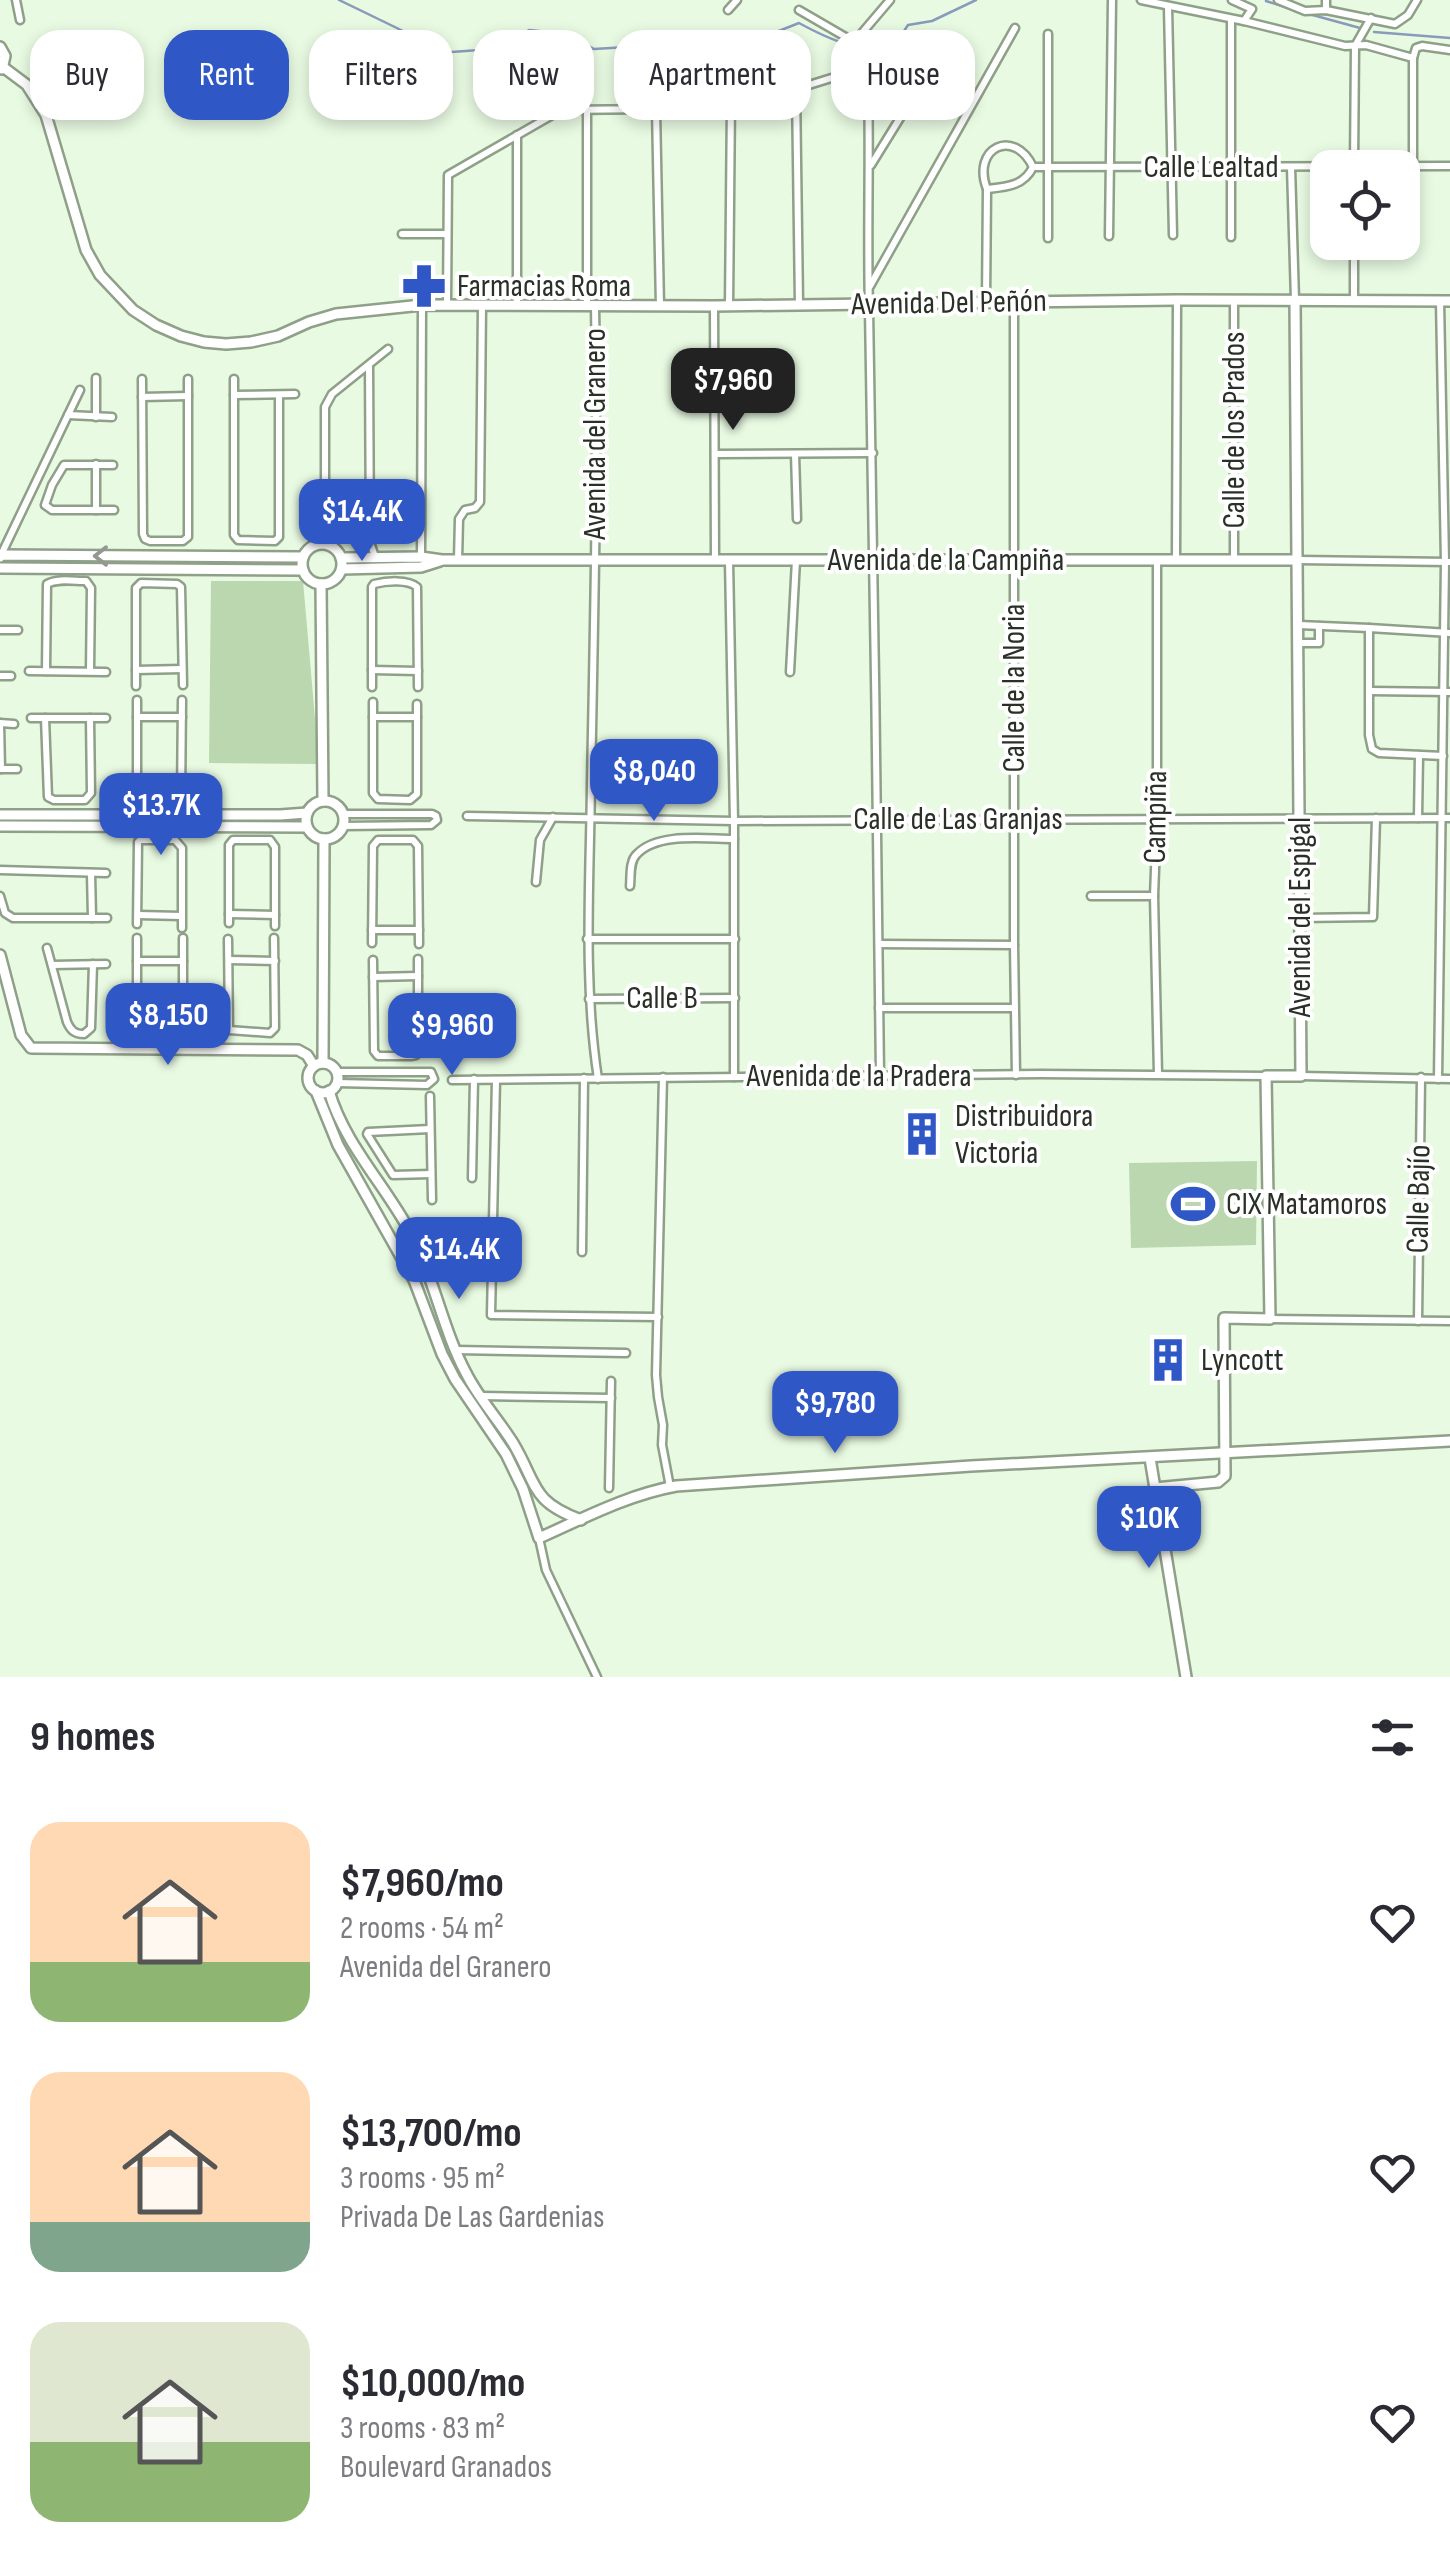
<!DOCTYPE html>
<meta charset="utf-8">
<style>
:root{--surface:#fff;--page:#f2f2f3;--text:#2b2b33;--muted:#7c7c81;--accent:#2f57c6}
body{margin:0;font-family:"Sofia Sans Condensed",sans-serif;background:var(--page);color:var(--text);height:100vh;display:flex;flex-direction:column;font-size:38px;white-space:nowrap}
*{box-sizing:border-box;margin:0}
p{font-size:32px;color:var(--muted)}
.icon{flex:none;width:55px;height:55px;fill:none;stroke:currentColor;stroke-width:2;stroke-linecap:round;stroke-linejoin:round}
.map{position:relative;height:1677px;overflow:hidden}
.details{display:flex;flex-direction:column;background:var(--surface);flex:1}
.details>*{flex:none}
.guide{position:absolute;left:30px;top:30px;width:1390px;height:90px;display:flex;gap:20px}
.fabs{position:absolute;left:1310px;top:150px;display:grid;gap:20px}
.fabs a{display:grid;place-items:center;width:110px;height:110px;border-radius:20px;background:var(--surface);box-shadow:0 5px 15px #0003;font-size:50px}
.price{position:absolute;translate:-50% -85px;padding:0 22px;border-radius:20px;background:var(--accent);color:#fff;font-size:32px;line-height:65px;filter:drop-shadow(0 2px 5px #0008)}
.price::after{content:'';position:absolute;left:50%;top:60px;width:30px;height:22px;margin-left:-15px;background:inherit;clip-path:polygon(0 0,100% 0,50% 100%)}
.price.active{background:#222;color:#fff}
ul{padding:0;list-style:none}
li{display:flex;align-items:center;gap:30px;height:250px;padding:0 30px}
li span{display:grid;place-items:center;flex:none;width:280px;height:200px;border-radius:30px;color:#555}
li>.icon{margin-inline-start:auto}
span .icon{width:120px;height:120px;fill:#fffc;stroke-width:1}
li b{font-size:42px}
h2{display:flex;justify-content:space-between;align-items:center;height:120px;padding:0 30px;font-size:42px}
.pill{padding:0 35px;border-radius:30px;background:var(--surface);box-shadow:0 5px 15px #0003;font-size:35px;line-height:90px}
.pill.active{background:var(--accent);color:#fff}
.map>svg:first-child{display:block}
.green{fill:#bad7af}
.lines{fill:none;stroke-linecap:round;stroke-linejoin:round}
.stream{stroke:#899aba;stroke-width:2.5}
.minor-casing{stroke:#8fa089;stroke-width:11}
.tertiary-casing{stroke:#8fa089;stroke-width:14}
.minor{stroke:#fff;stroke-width:6}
.tertiary{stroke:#fff;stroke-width:9}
.oneway{stroke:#949892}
.labels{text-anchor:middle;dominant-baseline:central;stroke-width:8;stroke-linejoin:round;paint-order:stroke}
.street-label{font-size:32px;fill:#293026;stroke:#fff}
.poi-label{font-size:32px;fill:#293026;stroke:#fff;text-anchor:start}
</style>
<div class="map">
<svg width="1450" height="1677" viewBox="0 0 1450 1677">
<rect width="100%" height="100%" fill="#e8fae2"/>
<g class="green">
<polygon points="211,581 303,581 319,764 209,763"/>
<polygon points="1257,1161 1256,1245 1131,1248 1129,1163"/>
</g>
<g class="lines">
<g class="stream">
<path d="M339,0L403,31L438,53L493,49L529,30L559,33L594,49L678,44L726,52L799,23C832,41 858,53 896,43L908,25L932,21L976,0"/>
<polyline points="1266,1 1291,9"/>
<polyline points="1309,14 1360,28"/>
<polyline points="1374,32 1450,38"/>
</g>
<g class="minor-casing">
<g id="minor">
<polyline points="16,0 20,20"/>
<polyline points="1141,0 1244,21 1345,46 1366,45 1413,58 1416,48 1422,46 1450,50"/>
<polyline points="1232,0 1252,9 1244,21"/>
<polyline points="1278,0 1305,11 1326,10 1395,24 1408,15 1417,0"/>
<polyline points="1168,7 1173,235"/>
<polyline points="728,10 737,0"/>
<polyline points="799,10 849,39 856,40 890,0"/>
<polyline points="1326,10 1326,0"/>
<polyline points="1231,20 1231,237"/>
<polyline points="1048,34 1048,238"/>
<polyline points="1413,58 1413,236"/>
<path d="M868,81C870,157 867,233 869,309C873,565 878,820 880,1076"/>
<polyline points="796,89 799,304"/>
<polyline points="656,109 660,306"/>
<polyline points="871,165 937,58"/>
<polyline points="1354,166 1355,46 1371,18"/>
<polyline points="1033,167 1450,166"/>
<polyline points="1291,167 1295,300"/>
<path d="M987,189C1006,187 1024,186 1033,167"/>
<polyline points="402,234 447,234"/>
<polyline points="1109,236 1112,0"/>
<polyline points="1354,242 1354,300"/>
<polyline points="870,286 1015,28"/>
<path d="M986,302L987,189C971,148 1014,127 1033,167"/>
<polyline points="1014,302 1014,945 1016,1075"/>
<polyline points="447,305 448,175 561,110 656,109 731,101 796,89 854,71"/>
<polyline points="517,305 517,135"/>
<polyline points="587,306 587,109"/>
<path d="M595,306C598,465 594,624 591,783C590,883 583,980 598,1079"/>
<polyline points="714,306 715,560"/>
<polyline points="729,306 731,101"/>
<polyline points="369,366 370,542 375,557"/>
<polyline points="715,376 787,375"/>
<polyline points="96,378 96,417"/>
<polyline points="142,379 143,534 145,539 150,541 183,541 188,537 188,379"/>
<polyline points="234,379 234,535 238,540 275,541 279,537 279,395"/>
<polyline points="234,395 295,394"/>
<polyline points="142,397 188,396"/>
<polyline points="68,415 112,417"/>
<polyline points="715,454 873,453"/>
<polyline points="795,454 797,519"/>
<polyline points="113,465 64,465 52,485 45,505 52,510 114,510"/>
<polyline points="96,510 96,464"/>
<polyline points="370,525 331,526 325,519 325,407 332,394 388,349"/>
<polyline points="1,555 80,390"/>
<polyline points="421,557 422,305"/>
<polyline points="1176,559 1177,300"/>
<polyline points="1234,559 1234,300"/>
<polyline points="458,560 459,519 465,510 475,508 480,502 482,305"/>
<polyline points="1157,560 1157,818 1154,896 1158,1074"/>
<polyline points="1298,560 1450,562"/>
<polyline points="729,561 734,821 734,1077"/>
<polyline points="1299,625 1369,628"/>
<polyline points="0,630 18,630"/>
<polyline points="1299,643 1319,643 1319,626"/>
<polyline points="136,670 182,669"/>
<polyline points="372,670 418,671"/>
<polyline points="29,671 106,672"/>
<path d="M46,671L47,584C57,578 74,581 86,581L91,588L90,671"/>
<polyline points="790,672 796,560"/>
<polyline points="0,676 11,676"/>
<polyline points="136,686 136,588 141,583 177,584 181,587 183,685"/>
<path d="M372,687V587L374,584C386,581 408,579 417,587L418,687"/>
<polyline points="1370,691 1450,692"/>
<polyline points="373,702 373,793 378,799 410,800 417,794 417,704"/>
<polyline points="137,717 182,717"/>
<polyline points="373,717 417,717"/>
<polyline points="31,718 106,718"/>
<polyline points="45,718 48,797 54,800 85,800 91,793 90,718"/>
<polyline points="0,723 1,769"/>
<polyline points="0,723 14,724"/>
<polyline points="1443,756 1379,753 1372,749 1369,735 1369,628 1450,633"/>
<polyline points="0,769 17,769"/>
<polyline points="129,800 190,801"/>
<polyline points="137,800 137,700"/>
<polyline points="181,800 182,700"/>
<polyline points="467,816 734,821 1450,818"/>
<polyline points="1418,818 1419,755"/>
<polyline points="343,826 431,825 437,820 436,816 432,814 343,814"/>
<polyline points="0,870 106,873"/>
<polyline points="91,873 92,918"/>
<polyline points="536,882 540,840 553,817"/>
<path d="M630,886C631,877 629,861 637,854C658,832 706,839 734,839"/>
<polyline points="0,896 5,913 13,918 107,918"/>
<polyline points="1091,896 1154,896"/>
<polyline points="229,914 275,915"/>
<polyline points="138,915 181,916"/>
<polyline points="1301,918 1373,917 1376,818"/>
<polyline points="229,923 229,845 233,840 270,840 275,847 275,926"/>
<polyline points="137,924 138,842 140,840 175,840 182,848 182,928"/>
<polyline points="372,930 419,930"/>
<path d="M137,938V1026L141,1031C154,1032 172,1034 183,1030V938"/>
<polyline points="228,939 229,1030 270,1033 275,1028 274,938"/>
<polyline points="587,939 735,939"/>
<polyline points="372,943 373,846 378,840 413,840 418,846 419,944"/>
<polyline points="879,944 1014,945"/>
<path d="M47,948L67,1022C71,1031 75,1034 84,1034L91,1028L93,964"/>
<polyline points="229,960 275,961"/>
<polyline points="373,960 374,1051 378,1056 411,1056 416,1055 418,1052 418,959"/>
<polyline points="137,961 183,961"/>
<polyline points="52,965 106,964"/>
<polyline points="373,977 418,976"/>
<polyline points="589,999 735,998"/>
<polyline points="879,1008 1014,1008"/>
<polyline points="336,1072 431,1072 434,1079 427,1085 337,1083"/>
<polyline points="1301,1076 1450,1079"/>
<polyline points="663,1077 656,1375 658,1397 663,1425 662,1445 670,1487"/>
<polyline points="1438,1079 1445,562 1440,301"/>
<polyline points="452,1080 1041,1074 1266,1076"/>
<polyline points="496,1080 491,1315 658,1317"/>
<polyline points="430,1096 432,1200"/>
<polyline points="430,1129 368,1132 367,1134 393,1175 431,1174"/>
<polyline points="472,1178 474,1079"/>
<polyline points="582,1252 584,1078"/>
<polyline points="1270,1319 1450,1321"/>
<polyline points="1418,1321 1421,1077"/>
<polyline points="455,1350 626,1353"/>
<polyline points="481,1396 611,1398"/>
<polyline points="609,1488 611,1381"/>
<polyline points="539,1538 546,1570 597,1677"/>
</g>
</g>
<g class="tertiary-casing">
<g id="tertiary">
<polyline points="0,47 5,56 2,69"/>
<polyline points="3,67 27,85 46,115 86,250 100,275 133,310 156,325 181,336 204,342 226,344 251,342 278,336 309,322 336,314 422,305 714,306 1177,300 1450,301"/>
<circle cx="322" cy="564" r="20"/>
<polyline points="0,557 1,555 303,557"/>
<polyline points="341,558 421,557 442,560 1298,560"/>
<polyline points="0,568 303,570"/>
<polyline points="342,569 421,567 440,561"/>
<polyline points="321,584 323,801"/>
<circle cx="325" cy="820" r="19"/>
<polyline points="0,815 280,815 307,813"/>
<polyline points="0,826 307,827"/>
<polyline points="0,955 21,1035 31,1048 298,1050 307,1055 314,1066"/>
<polyline points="323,1063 324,839"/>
<circle cx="323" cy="1078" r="15"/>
<path d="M316,1091L338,1145L414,1280L442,1354L455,1379L506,1454L523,1489L539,1538C584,1518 627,1495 676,1486L971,1466L1450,1441"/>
<path d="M329,1091C344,1143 384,1184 409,1230C434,1276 442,1328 466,1373C479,1399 498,1419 513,1443C538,1485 530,1501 581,1520"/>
<polyline points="1150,1458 1186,1677"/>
<polyline points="1155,1488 1218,1482 1225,1476 1224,1318 1270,1319 1266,1076 1301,1076 1295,300"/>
</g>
</g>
<use href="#minor" class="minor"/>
<use href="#tertiary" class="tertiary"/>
</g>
<defs><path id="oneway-chevron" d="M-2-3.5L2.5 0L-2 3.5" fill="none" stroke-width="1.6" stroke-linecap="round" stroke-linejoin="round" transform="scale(2.5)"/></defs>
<use class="oneway" href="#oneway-chevron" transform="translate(101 556) rotate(-180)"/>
<defs>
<g id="pharmacy-bare" transform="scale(3.45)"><path d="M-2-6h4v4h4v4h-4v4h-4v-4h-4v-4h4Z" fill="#2f57c6" stroke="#fff" stroke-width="2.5" paint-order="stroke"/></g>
<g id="building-bare" transform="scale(3.45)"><path d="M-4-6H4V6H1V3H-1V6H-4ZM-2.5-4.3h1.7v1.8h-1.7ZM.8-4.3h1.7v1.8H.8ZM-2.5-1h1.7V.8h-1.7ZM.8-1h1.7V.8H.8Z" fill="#2f57c6" stroke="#fff" stroke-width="2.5" paint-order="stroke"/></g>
<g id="stadium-bare" transform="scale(3.45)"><path d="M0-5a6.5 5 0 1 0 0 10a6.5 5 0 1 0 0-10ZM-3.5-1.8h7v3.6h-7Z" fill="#2f57c6" stroke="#fff" stroke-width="2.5" paint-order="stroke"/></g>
</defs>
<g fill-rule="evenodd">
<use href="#pharmacy-bare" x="424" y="286"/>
<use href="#building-bare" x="922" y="1134"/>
<use href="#stadium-bare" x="1193" y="1204"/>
<use href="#building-bare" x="1168" y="1360"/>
</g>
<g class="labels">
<g class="street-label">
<text x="1211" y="167">Calle Lealtad</text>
<text transform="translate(949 303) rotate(-1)">Avenida Del Peñón</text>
<text transform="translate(1234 430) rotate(-90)">Calle de los Prados</text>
<text transform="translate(595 434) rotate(-90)">Avenida del Granero</text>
<text x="946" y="560">Avenida de la Campiña</text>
<text transform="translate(1014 688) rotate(-90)">Calle de la Noria</text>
<text transform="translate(1156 817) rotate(-89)">Campiña</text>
<text x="958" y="819">Calle de Las Granjas</text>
<text transform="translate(1300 917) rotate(-90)">Avenida del Espigal</text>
<text x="662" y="998">Calle B</text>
<text x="859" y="1076">Avenida de la Pradera</text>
<text transform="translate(1419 1199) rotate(-89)">Calle Bajío</text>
</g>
<g class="poi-label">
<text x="457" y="286">Farmacias Roma</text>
<text x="955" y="1116">Distribuidora<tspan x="955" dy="37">Victoria</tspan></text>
<text x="1226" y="1204">CIX Matamoros</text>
<text x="1201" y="1360">Lyncott</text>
</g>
</g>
</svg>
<div class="fabs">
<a><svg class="icon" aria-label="locate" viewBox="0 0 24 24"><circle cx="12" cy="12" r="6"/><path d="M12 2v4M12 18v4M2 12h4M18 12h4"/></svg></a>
</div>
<b class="price active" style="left:733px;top:433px">$7,960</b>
<b class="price" style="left:362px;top:564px">$14.4K</b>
<b class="price" style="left:654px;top:824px">$8,040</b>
<b class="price" style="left:161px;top:858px">$13.7K</b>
<b class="price" style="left:168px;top:1068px">$8,150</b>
<b class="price" style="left:452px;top:1078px">$9,960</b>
<b class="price" style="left:459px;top:1302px">$14.4K</b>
<b class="price" style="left:835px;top:1456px">$9,780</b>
<b class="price" style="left:1149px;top:1571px">$10K</b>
<div class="guide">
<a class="pill">Buy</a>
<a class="pill active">Rent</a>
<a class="pill">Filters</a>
<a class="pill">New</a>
<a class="pill">Apartment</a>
<a class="pill">House</a>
</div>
</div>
<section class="details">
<h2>9 homes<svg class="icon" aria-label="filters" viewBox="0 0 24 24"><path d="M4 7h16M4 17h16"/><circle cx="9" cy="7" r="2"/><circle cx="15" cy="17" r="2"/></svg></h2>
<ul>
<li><span style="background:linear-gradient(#ffd9b3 70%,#8fb573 0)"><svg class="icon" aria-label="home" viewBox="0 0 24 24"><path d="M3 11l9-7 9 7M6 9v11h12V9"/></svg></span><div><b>$7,960/mo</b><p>2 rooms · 54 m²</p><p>Avenida del Granero</p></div><svg class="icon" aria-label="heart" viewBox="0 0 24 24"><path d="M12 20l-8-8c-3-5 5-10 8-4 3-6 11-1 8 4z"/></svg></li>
<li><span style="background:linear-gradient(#ffd9b3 75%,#7fa58c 0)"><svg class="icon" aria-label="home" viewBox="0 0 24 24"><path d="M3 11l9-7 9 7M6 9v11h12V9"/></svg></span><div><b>$13,700/mo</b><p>3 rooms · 95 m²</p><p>Privada De Las Gardenias</p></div><svg class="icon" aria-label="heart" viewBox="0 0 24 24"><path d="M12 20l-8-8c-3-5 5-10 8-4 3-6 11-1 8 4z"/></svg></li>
<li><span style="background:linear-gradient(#dfe7d0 60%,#8fb573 0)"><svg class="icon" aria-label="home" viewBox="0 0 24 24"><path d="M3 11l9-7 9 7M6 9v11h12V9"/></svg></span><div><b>$10,000/mo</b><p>3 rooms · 83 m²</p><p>Boulevard Granados</p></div><svg class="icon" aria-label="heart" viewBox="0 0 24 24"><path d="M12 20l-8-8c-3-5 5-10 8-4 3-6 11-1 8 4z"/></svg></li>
</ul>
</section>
